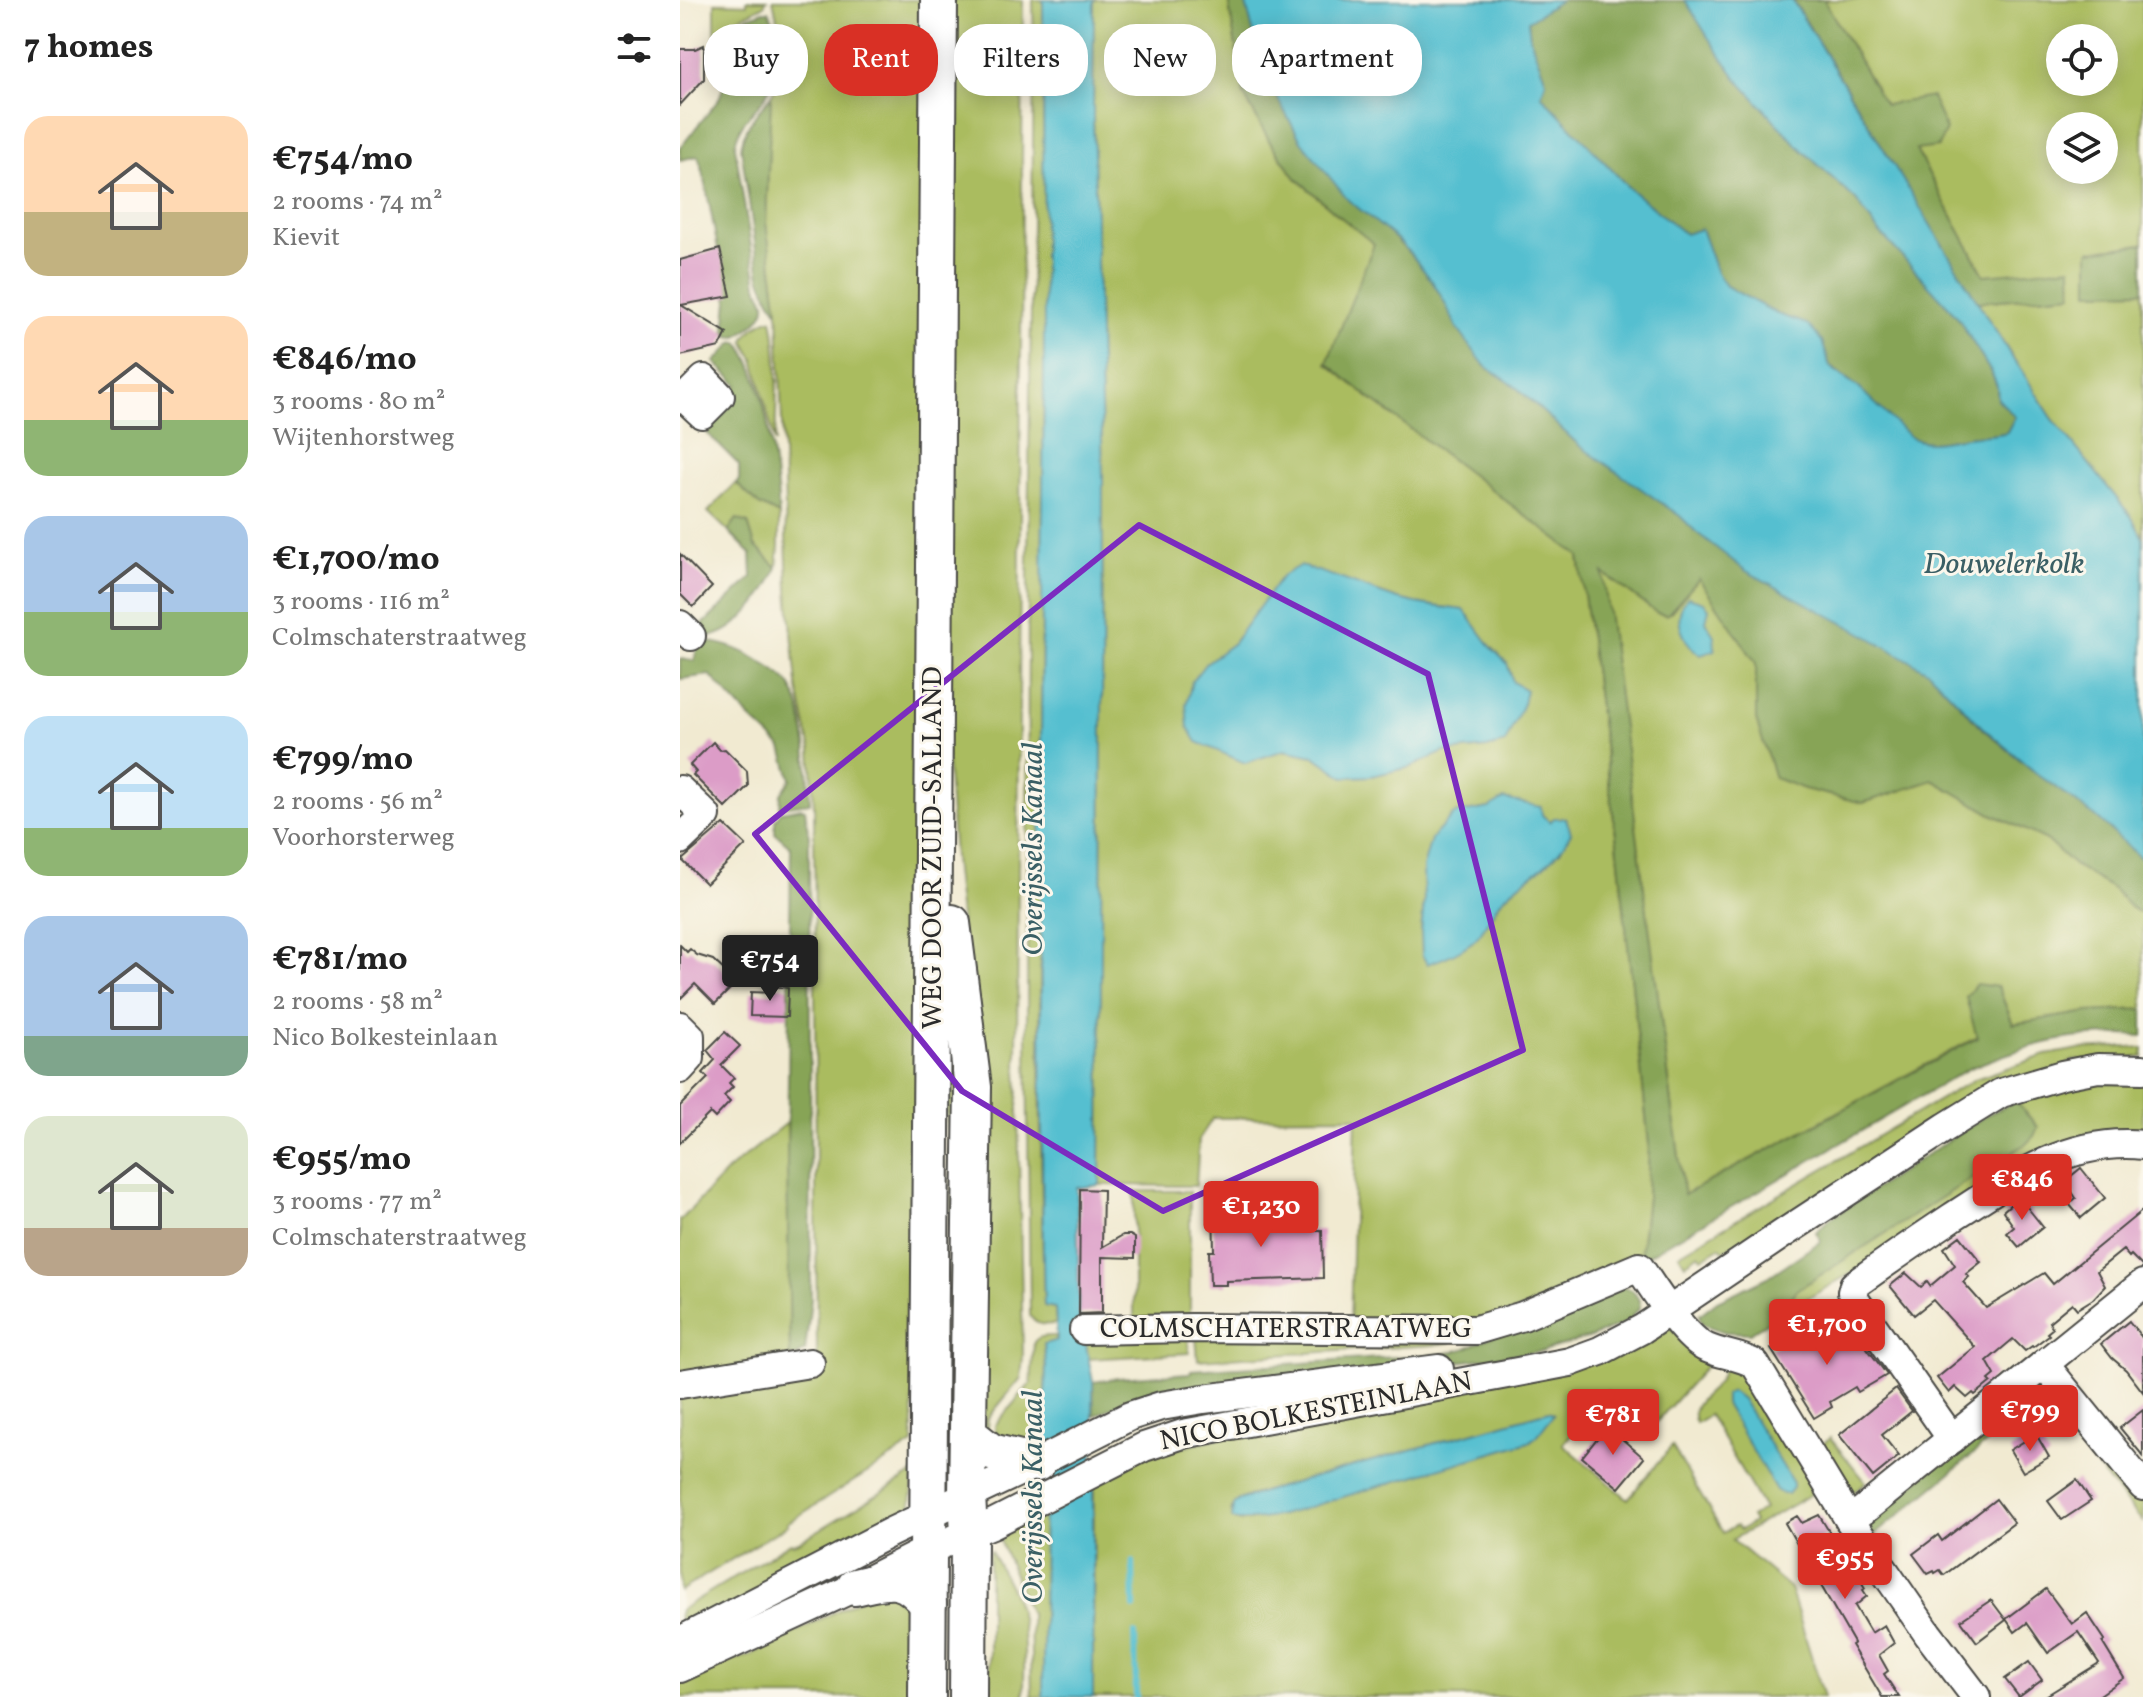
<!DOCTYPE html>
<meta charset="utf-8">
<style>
:root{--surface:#fff;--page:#f6f6f6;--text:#222;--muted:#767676;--accent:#d93025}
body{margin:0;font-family:Vollkorn,serif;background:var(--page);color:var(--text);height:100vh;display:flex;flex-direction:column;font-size:30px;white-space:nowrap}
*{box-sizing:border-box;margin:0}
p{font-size:26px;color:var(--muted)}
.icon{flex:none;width:44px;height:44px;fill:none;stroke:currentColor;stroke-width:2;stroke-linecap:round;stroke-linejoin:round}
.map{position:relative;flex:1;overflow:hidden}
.details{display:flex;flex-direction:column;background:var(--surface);width:680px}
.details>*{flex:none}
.banner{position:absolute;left:24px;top:24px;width:760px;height:72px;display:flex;gap:16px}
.controls{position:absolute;left:1366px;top:24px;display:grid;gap:16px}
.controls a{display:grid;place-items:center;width:72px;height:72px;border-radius:50%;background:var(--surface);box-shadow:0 4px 20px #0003;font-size:40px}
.price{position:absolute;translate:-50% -68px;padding:0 18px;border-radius:8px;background:var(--accent);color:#fff;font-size:26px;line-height:52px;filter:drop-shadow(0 2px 4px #0008)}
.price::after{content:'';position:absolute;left:50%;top:48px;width:24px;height:18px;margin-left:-12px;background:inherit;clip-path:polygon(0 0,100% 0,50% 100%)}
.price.active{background:#222;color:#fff}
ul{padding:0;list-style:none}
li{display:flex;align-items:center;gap:24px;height:200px;padding:0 24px}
li span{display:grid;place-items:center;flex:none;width:224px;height:160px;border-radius:24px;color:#555}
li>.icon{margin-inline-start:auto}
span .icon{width:96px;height:96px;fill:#fffc;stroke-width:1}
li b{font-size:34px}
h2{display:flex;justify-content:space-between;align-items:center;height:96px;padding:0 24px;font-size:34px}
.tag{padding:0 28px;border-radius:32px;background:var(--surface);box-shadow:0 4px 20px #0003;font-size:28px;line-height:72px}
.tag.active{background:var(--accent);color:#fff}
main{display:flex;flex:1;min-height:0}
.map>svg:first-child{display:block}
.green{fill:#aabc5f;stroke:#6a7445;stroke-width:2;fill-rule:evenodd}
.forest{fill:#87a456;stroke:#596840;stroke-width:2}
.water{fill:#55bfd0;stroke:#40757e;stroke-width:2}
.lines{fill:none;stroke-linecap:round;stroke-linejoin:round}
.stream{stroke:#55bfd0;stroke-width:6}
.building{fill:#dc9cc7}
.minor-casing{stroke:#494844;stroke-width:32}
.major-casing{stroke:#494844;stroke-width:40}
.minor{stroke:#fff;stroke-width:28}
.major{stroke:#fff;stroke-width:36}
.marked{fill:none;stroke:#7b2cbf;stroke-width:6;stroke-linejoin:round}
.labels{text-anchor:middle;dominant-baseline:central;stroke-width:6;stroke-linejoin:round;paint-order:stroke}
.street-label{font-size:28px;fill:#2b2b2b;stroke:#fbf7ec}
.water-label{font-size:30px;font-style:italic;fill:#3a5f65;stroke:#fbf7ec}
</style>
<main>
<section class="details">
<h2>7 homes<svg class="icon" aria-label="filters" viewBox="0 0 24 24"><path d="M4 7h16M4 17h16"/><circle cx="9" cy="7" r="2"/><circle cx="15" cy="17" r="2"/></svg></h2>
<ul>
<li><span style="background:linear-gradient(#ffd9b3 60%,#c2b280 0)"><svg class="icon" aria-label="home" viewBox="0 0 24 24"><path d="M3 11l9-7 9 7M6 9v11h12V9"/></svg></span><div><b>€754/mo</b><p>2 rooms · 74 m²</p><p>Kievit</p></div></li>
<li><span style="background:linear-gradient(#ffd9b3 65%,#8fb573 0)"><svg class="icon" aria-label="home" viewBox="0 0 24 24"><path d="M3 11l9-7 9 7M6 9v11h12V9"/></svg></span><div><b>€846/mo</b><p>3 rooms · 80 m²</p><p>Wijtenhorstweg</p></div></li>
<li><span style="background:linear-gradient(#a9c7e8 60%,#8fb573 0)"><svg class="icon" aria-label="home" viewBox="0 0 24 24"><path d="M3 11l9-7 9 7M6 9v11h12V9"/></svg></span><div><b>€1,700/mo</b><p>3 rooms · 116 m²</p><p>Colmschaterstraatweg</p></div></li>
<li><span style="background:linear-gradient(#bfe0f5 70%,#8fb573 0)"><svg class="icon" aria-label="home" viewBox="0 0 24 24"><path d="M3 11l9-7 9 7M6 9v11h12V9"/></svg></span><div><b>€799/mo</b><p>2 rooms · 56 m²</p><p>Voorhorsterweg</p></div></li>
<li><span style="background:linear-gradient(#a9c7e8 75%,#7fa58c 0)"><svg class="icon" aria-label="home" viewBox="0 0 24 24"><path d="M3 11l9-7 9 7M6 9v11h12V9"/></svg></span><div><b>€781/mo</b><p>2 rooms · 58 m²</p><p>Nico Bolkesteinlaan</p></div></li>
<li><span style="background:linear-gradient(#dfe7d0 70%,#b9a48a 0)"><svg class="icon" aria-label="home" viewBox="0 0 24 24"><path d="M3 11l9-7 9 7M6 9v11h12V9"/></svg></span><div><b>€955/mo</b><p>3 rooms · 77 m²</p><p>Colmschaterstraatweg</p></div></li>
</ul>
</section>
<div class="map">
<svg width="1463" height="1697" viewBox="0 0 1463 1697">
<rect width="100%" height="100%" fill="#fbf7ec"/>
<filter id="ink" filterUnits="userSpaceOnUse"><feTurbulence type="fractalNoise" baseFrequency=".0125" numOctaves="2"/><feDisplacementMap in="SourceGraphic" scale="16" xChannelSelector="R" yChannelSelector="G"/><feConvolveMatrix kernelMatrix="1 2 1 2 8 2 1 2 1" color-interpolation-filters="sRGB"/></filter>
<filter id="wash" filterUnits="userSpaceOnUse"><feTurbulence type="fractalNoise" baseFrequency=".006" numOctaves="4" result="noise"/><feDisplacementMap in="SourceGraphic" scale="32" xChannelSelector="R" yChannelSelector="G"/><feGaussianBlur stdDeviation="1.8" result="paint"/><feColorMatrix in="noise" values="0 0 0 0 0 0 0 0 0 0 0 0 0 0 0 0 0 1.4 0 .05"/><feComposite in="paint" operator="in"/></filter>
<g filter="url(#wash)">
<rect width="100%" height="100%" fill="#f1ead1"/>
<g class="green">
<polygon points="67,0 87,0 83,6 51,22 35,37 35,3 67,4"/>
<path d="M93,0H247L241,1094L232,1175L233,1444L107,1523L108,1525L0,1591V1388L137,1366L134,806L131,750L117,684L108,591L98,312L86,223L91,96C109,66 100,33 93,0Z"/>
<polygon points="270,0 343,0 337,1059 343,1356 341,1378 308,1418 307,1437 305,1438 288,991 275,871 266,746"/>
<path d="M353,0H363C363,122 365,245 364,367C362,680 356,993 364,1306L375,1308L376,1324C365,1325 355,1326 350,1315L347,1034L348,562L354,57Z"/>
<path d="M414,0H550V11L564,95L590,142L616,178L657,214L695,244L647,364L687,396L899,555L937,842L969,1144L967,1197L960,1260L812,1321L670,1324L676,1117L533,1118L519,1139L516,1186L420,1185L423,476L413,118ZM684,587L718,599L789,616C796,635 813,646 825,662C835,675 835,709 832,725C831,731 827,737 825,743L807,748L764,752L731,767L691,776L664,777L634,756L604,750L565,763L545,650L553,643L582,605ZM809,808L862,815L870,822L881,850C863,869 839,881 821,901C815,907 812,916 807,923L741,932L744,902L775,814Z"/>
<path d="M1144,0H1463V244L1409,251V292L1463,291V538L1451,516L1372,418L1297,302L1392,294L1304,275L1235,149L1252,98L1205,105ZM1380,38H1424V82H1380ZM1380,126H1424V170H1380Z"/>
<path d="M92,319C100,355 96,405 95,443L74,359L64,341C67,332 82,320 92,319Z"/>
<polygon points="56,483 79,505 99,515 99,547 97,567 75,546 68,523 57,519 48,531 28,512"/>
<polygon points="922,572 977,613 986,615 990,613 1019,578 1076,663 1076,720 1183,803 1253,780 1312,814 1367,840 1394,865 1433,889 1451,908 1463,914 1463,1009 1409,1012 1333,1024 1318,987 1286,997 1297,1037 1004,1195"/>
<polygon points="276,1004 281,1352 270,1352 271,1168 264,1091 263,1005"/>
<polygon points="1439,1047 1463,1048 1463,1057 1392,1061 1098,1226 1043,1251 1040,1247 1022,1258 1019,1254 1005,1264 999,1254 1295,1079 1366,1055 1399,1049"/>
<polygon points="1409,1082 1463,1082 1463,1138 1439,1138 1161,1279 1098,1316 1117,1290 1358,1127 1336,1102"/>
<polygon points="107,1123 110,1360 0,1377 0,1221 48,1170"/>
<rect x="454" y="1191" width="56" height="129"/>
<path d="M992,1328L1026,1362V1366L972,1427L927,1391L883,1444L948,1499L992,1446L1043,1533L1056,1526L1060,1530L1074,1522L1071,1517L1084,1509L1029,1415L1016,1423C1005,1400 1037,1393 1042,1374C1043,1371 1042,1363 1042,1361L1060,1362L1140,1489L1052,1540L1110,1588L1144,1697H413L414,1484L464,1456ZM869,1411L873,1413L614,1511L568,1521H556L551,1511C555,1497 576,1494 589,1490Z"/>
<path d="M376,1336L377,1341L364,1345L366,1366L364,1435L358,1438L357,1444L345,1449L316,1447L315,1425L351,1383L354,1342C359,1335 369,1336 376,1336Z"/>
<polygon points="508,1337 509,1353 408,1359 406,1345 402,1339"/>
<polygon points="516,1337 772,1342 753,1345 518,1360"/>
<polygon points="1374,1388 1463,1499 1463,1522 1360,1399"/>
<polygon points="1150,1438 1186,1482 1165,1499 1134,1451"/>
<polygon points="234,1473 231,1504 226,1514 0,1635 0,1610 111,1543 113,1544 119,1542"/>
<polygon points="364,1509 363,1697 352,1697 350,1614 317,1533"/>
<path d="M309,1551H311C321,1571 335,1592 340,1614C346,1641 344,1670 344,1697H309Z"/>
<polygon points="203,1587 229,1591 241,1697 0,1697 0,1681 34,1664 69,1656"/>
</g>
<g class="forest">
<path d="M550,0H565L574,35L584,67L599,101L621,141L734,258L752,281L805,366L835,386L900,446L970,494L1000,516L1016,532L1249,672L1302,728L1356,773L1416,817L1463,860V914L1451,908L1433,889L1394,865L1367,840L1312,814L1253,780L1183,803L1124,789L1095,778L1076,720V663L1019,579L987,615L977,613L923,573L1004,1195L1297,1038L1286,997L1296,984L1318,987L1333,1024L1409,1012L1463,1009V1036C1397,1031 1348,1044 1288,1069L960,1260L967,1197L969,1144L937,842L899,556L687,396L647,363L694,244L657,214L616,178L590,142L564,95L550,11Z"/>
<path d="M881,0L1007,1L1028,37L1058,80L1116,144L1176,200L1196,228L1277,316L1312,374L1317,386L1318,399L1335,417L1327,432C1313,436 1301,435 1287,437C1266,439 1250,447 1229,437L1178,387L1150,366L1142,341L1127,325L1097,314L1046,286L1037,273L1021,229L1005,234L949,188L861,95L866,81L850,38L848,21Z"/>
<polygon points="1113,0 1144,0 1205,105 1252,97 1266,130 1258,147 1236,150 1304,275 1391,267 1392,294 1297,302"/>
<path d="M84,11H89C102,37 101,74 84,98C71,117 59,121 55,146L77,285C79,290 84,298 85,303C87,318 66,330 56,337L49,336L45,330L48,301L23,171L18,156L0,160V148L39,99L44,85L50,61L45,33L68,17Z"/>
<path d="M91,96L86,223L98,312L90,300L80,277L61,148C63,128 78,112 91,96Z"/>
<polygon points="1463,244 1463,291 1409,292 1409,251"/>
<path d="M58,342C84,370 97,475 99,515L79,505L56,483L59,480V465L27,433L56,399L50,393L58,385L35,362L53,343Z"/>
<path d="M57,519L68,523L75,546L97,567C88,594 47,649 13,634L72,577L71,554L48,531Z"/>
<path d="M14,640C39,642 57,647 78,660C88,666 101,673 108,682C127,705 128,773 130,803L100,807L101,794L111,779L102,748L69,717L30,675L0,679V659L14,661L17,648Z"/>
<polygon points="122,808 125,809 129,838 131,1300 125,1351 110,1360 107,1160 111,847 95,833 95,820 101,812"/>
<polygon points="1336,1102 1358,1127 1354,1136 1347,1143 1117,1290 1098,1316 1070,1333 1045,1332 1022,1324 1019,1315 1037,1301 1088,1277 1141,1241 1136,1232 1148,1220 1310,1113"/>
<polygon points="944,1287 952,1290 960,1301 959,1309 952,1316 953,1320 911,1337 862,1351 654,1378 479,1391 457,1396 414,1416 413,1382 438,1378 510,1373 511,1370 763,1354 784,1349 824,1331"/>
<polygon points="1363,1382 1374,1388 1191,1538 1188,1520"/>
</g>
<g class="water">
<polygon points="363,0 414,0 413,118 423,476 420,1185 397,1188 399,1310 402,1339 406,1345 413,1382 413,1697 363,1697 364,1435 366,1366 364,1344 377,1340 375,1308 364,1306 363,1261 360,872 364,364"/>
<path d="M565,0H881L848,21L850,38L866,81L861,95L949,188L1005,234L1021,229L1037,273L1046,286L1097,314L1127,324L1142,341L1150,367L1178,387L1230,437C1250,447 1266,439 1287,437C1301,435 1313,436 1327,432L1335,417L1318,399L1317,386L1312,374L1277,316L1196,228L1176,200L1116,144L1058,80L1028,37L1005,0H1112L1333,359L1338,365L1372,418L1451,516L1463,538V860L1416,817L1356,773L1302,727L1249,672L1184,634L1066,571L1016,532L1000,516L900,446L835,386L805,366L777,328L763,299L752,281L734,258L718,240L668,200L621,141L599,101L584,67L574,35Z"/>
<path d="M619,566C652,573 683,588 715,598C738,605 761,607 784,610L812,648L827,663L833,682L846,690L843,704L825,743L807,748L764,752L731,767L691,776L664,777L634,756L604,750L565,763L517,742L508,727L506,705L512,681L526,663L553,643L602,576Z"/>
<path d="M1008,597L1024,602L1029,609L1026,621L1034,636L1035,650L1021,655C1007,647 995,625 1001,609C1002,604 1005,601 1008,597Z"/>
<path d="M824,799L861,807L862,815L870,822L874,818H886L891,833C886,842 881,851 873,858C857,874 835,884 820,902C810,914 805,932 792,942C778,953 763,959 747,964L742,955L741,932L744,902L743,867L751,839L774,814L809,808Z"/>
<polygon points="1052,1391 1062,1399 1113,1483 1113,1488 1108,1494 1102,1494 1096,1490 1045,1404 1045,1395"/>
<path d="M869,1411L873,1413V1415L857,1436L849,1442C788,1460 727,1478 666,1496C638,1504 579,1526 552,1519L553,1505L559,1500L589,1490Z"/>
</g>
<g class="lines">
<g class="stream">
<polyline points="453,1562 454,1607"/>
<polyline points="455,1634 456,1697"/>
</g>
</g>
<g id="blocks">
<g class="building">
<polygon points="24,45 24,79 0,105 0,49 15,49"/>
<polygon points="40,249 51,296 1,305 47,333 40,347 0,356 0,260"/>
<polygon points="0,554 32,587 13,607 0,594"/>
<polygon points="33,742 40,750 45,749 67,771 68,786 46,808 13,775 16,772 10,765"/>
<polygon points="44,824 66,845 26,884 2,860"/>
<polygon points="0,945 7,952 10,949 17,955 33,960 57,982 35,1004 15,984 0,999"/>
<polygon points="93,986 108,988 107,1017 70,1016 71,992 93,993"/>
<polygon points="45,1032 60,1046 41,1065 54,1078 49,1083 53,1087 44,1096 50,1102 35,1118 30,1113 0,1143 0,1106 28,1078 23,1073 35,1060 27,1050"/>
<polygon points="1401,1168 1425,1198 1401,1218 1389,1204 1396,1198 1385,1181"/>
<polygon points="400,1189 423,1190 422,1247 443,1235 450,1235 455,1238 455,1258 422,1257 422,1313 399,1314"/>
<polygon points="1339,1197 1363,1227 1339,1247 1327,1233 1334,1227 1323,1211"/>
<polygon points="579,1204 579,1231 642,1230 643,1278 546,1281 546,1285 530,1285 529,1251 534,1251 533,1205"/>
<polygon points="1463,1210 1463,1267 1451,1255 1449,1257 1443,1250 1417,1271 1425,1286 1413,1299 1397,1309 1392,1303 1369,1322 1373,1328 1367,1333 1369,1335 1353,1347 1352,1346 1345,1351 1333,1339 1307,1361 1315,1375 1309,1380 1311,1382 1295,1395 1293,1393 1287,1398 1275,1387 1269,1393 1257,1378 1295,1347 1253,1300 1234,1315 1210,1286 1226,1273 1241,1287 1247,1282 1250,1286 1275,1265 1264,1248 1280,1236 1301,1262 1286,1274 1289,1277 1283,1282 1306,1308 1364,1273 1373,1284"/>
<polygon points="1449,1321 1463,1339 1463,1392 1446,1370 1432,1358 1421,1344"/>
<polygon points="1145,1323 1157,1343 1175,1332 1207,1375 1178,1392 1175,1387 1150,1402 1152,1407 1134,1418 1091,1349 1111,1337 1114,1342"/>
<polygon points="1216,1389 1232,1411 1202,1435 1219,1456 1193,1477 1159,1435"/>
<polygon points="1463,1410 1463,1456 1440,1428"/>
<polygon points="927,1426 964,1458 939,1488 902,1457"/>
<polygon points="1356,1434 1369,1457 1343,1472 1330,1450"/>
<polygon points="1397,1480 1411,1501 1382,1520 1368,1501"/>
<polygon points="1316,1499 1334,1523 1264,1575 1260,1570 1255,1573 1254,1571 1248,1574 1233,1554 1258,1535 1262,1541"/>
<polygon points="1139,1515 1150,1533 1137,1540 1153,1571 1168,1565 1172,1572 1175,1571 1185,1588 1183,1590 1187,1596 1175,1606 1191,1633 1204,1625 1214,1643 1199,1655 1208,1671 1204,1674 1219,1697 1202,1697 1171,1645 1174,1643 1105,1523 1117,1516 1122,1523"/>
<polygon points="1366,1589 1392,1624 1407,1613 1425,1640 1422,1642 1444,1678 1417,1697 1364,1697 1419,1663 1398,1632 1368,1653 1347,1623 1335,1632 1326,1619"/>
<polygon points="1311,1600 1326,1620 1297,1642 1281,1620"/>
<polygon points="1349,1662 1362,1680 1339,1697 1325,1679"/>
</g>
</g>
</g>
<g filter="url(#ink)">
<use href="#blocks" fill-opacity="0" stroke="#494844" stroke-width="2"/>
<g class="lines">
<g class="minor-casing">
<g id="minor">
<polyline points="0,399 5,398 24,379 40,396 22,414 5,398"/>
<polyline points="0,625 11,636"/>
<polyline points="0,790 26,815 0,840"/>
<polyline points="0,1026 10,1036 10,1058 0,1069"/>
<path d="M404,1330L512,1328L796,1330L843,1316L959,1267C974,1289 1004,1338 1027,1348C1043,1355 1059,1355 1075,1364L1170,1521L1248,1634L1296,1697"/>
<polyline points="1364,1364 1463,1486"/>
<polyline points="0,1384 130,1363"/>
<path d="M1272,1439L1174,1299L1172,1292L1174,1285C1206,1262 1238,1240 1271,1218C1329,1180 1390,1137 1463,1145"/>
<polyline points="1170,1521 1463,1284"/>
<polyline points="0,1641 211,1532 357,1463 450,1416 481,1406 523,1399 759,1369"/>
<polyline points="0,1668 175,1587 248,1550 312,1524 464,1447 503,1434 827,1374 890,1362 920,1351 962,1329 1104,1233 1266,1127 1321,1093 1382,1075 1418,1068 1463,1069"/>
</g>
</g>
<g class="major-casing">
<g id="major">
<polyline points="272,923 293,1087 287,1495 289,1533 288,1697"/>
<polyline points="288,1434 311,1452 357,1463"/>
<path d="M175,1587C210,1579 223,1573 248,1604"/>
<polyline points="247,1697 259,0"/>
</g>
</g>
<use href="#minor" class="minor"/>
<use href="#major" class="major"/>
</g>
</g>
<path class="marked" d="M459,525L748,674L843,1050L483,1211L282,1091L75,834Z"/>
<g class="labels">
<g class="street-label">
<text transform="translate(253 848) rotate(-90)">WEG DOOR ZUID-SALLAND</text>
<text x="606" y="1329">COLMSCHATERSTRAATWEG</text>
<text transform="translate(636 1412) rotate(-11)">NICO BOLKESTEINLAAN</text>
</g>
<g class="water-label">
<text x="1324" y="565">Douwelerkolk</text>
<text transform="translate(354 849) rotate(-90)">Overijssels Kanaal</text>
<text transform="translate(354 1497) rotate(-90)">Overijssels Kanaal</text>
</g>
</g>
</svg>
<div class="controls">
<a><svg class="icon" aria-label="locate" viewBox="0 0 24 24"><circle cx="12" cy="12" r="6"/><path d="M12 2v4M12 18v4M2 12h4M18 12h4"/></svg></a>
<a><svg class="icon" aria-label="layers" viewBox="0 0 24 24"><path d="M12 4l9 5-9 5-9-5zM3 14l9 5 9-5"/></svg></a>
</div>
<b class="price active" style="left:90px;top:1003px">€754</b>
<b class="price" style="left:1342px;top:1222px">€846</b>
<b class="price" style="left:581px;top:1249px">€1,230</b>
<b class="price" style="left:1147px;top:1367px">€1,700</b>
<b class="price" style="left:1350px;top:1453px">€799</b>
<b class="price" style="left:933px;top:1457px">€781</b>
<b class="price" style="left:1165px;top:1601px">€955</b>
<div class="banner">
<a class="tag">Buy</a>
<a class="tag active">Rent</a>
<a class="tag">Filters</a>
<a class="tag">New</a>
<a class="tag">Apartment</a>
</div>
</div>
</main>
